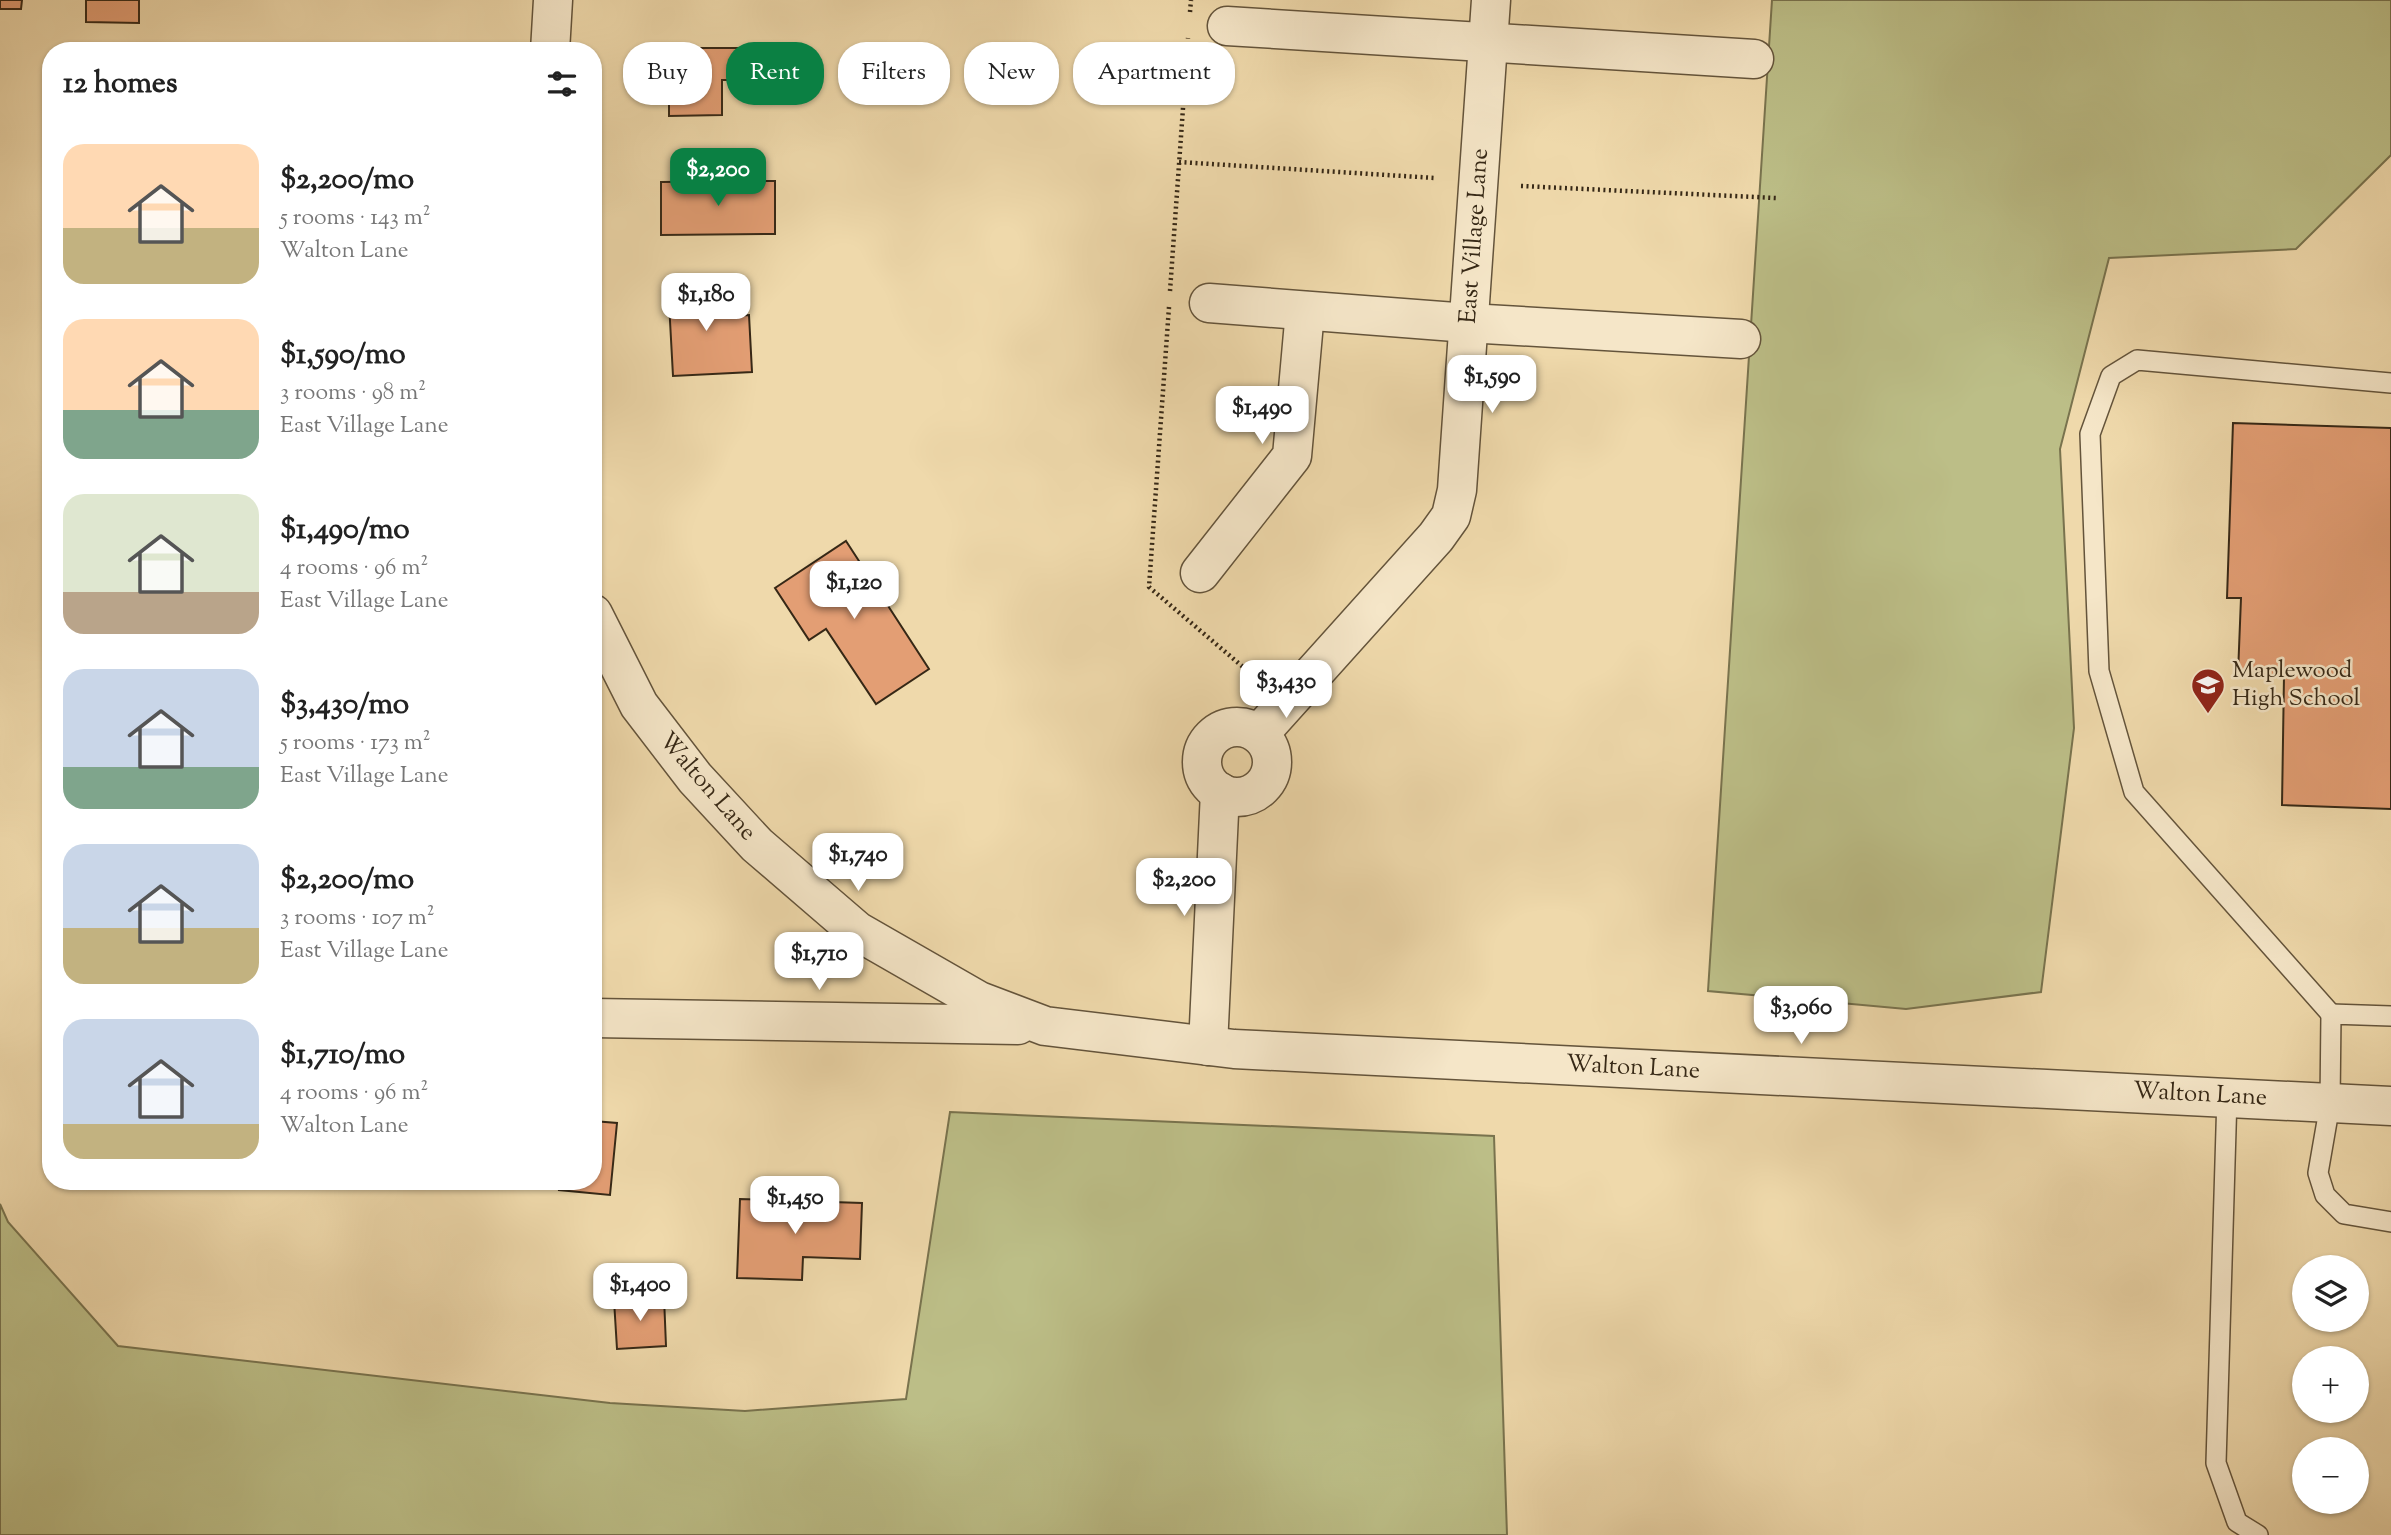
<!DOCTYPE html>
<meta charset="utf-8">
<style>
:root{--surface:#fff;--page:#f2f2f2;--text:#222;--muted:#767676;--accent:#0b8043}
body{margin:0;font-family:"Sorts Mill Goudy",serif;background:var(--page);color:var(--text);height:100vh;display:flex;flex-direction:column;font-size:26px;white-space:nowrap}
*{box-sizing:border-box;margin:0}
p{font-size:23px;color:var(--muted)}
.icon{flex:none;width:38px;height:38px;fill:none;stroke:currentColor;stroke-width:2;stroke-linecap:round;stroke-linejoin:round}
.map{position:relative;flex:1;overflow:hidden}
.side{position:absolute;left:42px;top:42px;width:560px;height:1148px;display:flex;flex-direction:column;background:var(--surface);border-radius:28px;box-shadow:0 2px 5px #0004}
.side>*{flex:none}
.hud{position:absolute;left:623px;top:42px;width:665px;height:63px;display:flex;gap:14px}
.tools{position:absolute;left:2292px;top:1255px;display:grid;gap:14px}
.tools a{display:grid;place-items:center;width:77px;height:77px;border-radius:50%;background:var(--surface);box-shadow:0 2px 5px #0004;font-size:35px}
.price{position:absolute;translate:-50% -60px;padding:0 16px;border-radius:14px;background:#fff;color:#222;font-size:23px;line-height:46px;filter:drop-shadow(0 2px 4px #0008)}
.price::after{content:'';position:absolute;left:50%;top:42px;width:21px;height:16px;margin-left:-10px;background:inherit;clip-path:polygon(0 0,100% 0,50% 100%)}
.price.selected{background:var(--accent);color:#fff}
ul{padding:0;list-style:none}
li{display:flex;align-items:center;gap:21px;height:175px;padding:0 21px}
li span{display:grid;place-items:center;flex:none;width:196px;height:140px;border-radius:21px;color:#555}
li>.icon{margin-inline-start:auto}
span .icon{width:84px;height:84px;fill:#fffc;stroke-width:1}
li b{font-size:30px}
h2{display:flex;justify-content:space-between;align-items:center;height:84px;padding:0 21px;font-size:30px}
.pill{padding:0 24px;border-radius:28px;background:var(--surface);box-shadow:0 2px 5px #0004;font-size:24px;line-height:63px}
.pill.selected{background:var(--accent);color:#fff}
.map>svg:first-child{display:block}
.green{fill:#bcbe87;stroke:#79734e;stroke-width:2}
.building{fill:#e39e74;stroke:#362816;stroke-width:2}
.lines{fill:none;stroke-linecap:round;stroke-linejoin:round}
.service-casing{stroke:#64543b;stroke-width:22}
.minor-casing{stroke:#64543b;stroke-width:41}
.path{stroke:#362816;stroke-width:4.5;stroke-dasharray:2 3.5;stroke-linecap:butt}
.service{stroke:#f5e6c8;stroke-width:19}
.minor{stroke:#f5e6c8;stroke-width:38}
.labels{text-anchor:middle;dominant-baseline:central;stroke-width:5;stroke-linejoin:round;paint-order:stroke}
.street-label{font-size:24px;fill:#362816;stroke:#f5e6c8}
.poi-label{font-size:24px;fill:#362816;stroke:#f5e6c8;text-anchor:start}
</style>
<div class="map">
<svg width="2391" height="1535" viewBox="0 0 2391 1535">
<rect width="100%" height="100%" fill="#efd9ab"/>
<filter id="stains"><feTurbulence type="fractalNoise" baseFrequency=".00286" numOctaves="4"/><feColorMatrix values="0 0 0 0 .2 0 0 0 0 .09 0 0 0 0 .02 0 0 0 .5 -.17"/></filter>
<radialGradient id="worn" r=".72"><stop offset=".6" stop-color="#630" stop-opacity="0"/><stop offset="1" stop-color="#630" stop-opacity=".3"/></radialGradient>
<g class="green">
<polygon points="1772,0 2391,0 2391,155 2296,249 2109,258 2060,449 2074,728 2041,992 1906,1009 1708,991"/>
<polygon points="950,1112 1494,1136 1507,1535 0,1535 0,1204 8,1222 118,1346 610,1403 745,1411 906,1399"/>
</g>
<g class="building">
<polygon points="0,0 22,0 21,9 0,9"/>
<polygon points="86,0 139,0 139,23 86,22"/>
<polygon points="669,48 741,48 741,80 722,80 722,115 669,116"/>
<polygon points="775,181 775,234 661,235 661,182"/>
<polygon points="718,282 720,317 749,315 752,372 673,376 668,284"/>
<polygon points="2233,423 2391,428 2391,809 2282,805 2284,676 2238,674 2241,598 2227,598"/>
<polygon points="846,541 929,669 876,704 826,629 809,640 775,588"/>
<polygon points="593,1121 617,1123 610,1195 559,1190 560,1181 593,1181"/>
<polygon points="740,1199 862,1203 860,1259 803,1257 802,1280 737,1278"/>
<polygon points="664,1297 666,1346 617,1349 614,1300"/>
</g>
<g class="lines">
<g class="service-casing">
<g id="service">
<polyline points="2331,1014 2134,792 2099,671 2090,434 2111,376 2137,360 2391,383"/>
<polyline points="2391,1016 2331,1014 2330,1104 2318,1173 2325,1195 2344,1214 2391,1222"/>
<polyline points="2227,1096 2216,1463 2237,1522 2258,1535"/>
</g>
</g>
<g class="minor-casing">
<g id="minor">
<polyline points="1227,26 1754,59"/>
<polyline points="550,51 553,0"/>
<polyline points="1209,303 1468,323 1741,339"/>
<polyline points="1200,573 1292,456 1305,311"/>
<polyline points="593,614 639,705 695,778 757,845 857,931 979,1001 1045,1026 1234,1049 2391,1106"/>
<circle cx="1237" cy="762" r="35"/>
<polyline points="1259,734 1436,537 1451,516 1457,490 1491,0"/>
<polyline points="593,1018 1018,1025"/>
<polyline points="1208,1046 1220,792"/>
</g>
</g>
<g class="path">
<polyline points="1190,12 1191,0"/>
<polyline points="1179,162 1435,178"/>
<polyline points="1521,186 1776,198"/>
<polyline points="1170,291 1188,38"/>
<polyline points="1169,307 1149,587 1256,678"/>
</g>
<use href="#service" class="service"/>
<use href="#minor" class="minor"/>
</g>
<defs>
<g id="school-pin" transform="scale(1.75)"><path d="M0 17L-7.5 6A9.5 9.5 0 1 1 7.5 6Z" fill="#8f2418" stroke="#f5e6c8"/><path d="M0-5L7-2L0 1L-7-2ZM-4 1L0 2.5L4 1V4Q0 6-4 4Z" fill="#fff"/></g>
</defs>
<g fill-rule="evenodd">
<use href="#school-pin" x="2208" y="685"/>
</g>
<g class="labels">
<g class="street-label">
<text transform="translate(1475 236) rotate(-86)">East Village Lane</text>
<text transform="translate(707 787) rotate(49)">Walton Lane</text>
<text transform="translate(1633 1068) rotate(3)">Walton Lane</text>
<text transform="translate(2200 1095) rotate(3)">Walton Lane</text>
</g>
<g class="poi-label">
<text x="2232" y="671">Maplewood<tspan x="2232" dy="28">High School</tspan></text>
</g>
</g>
<rect width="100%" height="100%" filter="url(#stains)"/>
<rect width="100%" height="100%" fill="url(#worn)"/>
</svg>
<div class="tools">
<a><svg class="icon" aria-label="layers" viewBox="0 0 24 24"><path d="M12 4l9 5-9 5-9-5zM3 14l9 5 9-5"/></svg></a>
<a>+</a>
<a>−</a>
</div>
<b class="price selected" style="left:718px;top:208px">$2,200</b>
<b class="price" style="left:706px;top:333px">$1,180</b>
<b class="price" style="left:1492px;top:415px">$1,590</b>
<b class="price" style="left:1262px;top:446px">$1,490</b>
<b class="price" style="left:854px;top:621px">$1,120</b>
<b class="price" style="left:1286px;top:720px">$3,430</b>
<b class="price" style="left:858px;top:893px">$1,740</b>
<b class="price" style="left:1184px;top:918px">$2,200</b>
<b class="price" style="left:819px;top:992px">$1,710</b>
<b class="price" style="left:1801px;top:1046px">$3,060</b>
<b class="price" style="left:795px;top:1236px">$1,450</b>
<b class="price" style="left:640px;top:1323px">$1,400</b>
<div class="hud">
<a class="pill">Buy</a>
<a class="pill selected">Rent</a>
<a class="pill">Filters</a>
<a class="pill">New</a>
<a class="pill">Apartment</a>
</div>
<section class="side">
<h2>12 homes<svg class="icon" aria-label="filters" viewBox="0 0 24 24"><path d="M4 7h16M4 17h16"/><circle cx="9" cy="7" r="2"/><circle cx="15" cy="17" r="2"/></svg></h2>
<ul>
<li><span style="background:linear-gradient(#ffd9b3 60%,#c2b280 0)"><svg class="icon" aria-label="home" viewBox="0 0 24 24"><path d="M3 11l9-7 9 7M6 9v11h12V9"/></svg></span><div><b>$2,200/mo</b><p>5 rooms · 143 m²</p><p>Walton Lane</p></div></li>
<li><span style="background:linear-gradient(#ffd9b3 65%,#7fa58c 0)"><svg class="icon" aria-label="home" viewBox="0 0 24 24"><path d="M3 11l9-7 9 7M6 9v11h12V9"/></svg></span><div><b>$1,590/mo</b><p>3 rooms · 98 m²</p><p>East Village Lane</p></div></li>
<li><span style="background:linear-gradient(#dfe7d0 70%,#b9a48a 0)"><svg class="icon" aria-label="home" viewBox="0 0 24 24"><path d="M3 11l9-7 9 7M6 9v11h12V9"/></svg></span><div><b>$1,490/mo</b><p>4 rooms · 96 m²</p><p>East Village Lane</p></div></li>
<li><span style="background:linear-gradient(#c9d6e8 70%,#7fa58c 0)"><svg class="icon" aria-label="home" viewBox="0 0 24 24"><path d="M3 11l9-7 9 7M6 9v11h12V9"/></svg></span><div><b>$3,430/mo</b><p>5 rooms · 173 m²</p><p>East Village Lane</p></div></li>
<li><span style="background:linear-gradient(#c9d6e8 60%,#c2b280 0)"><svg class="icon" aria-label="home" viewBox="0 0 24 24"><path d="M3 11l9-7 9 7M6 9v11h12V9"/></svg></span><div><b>$2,200/mo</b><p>3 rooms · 107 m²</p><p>East Village Lane</p></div></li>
<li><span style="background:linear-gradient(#c9d6e8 75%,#c2b280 0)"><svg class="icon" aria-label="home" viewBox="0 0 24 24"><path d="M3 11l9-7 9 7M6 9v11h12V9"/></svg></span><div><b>$1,710/mo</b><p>4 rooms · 96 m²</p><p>Walton Lane</p></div></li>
</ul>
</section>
</div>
